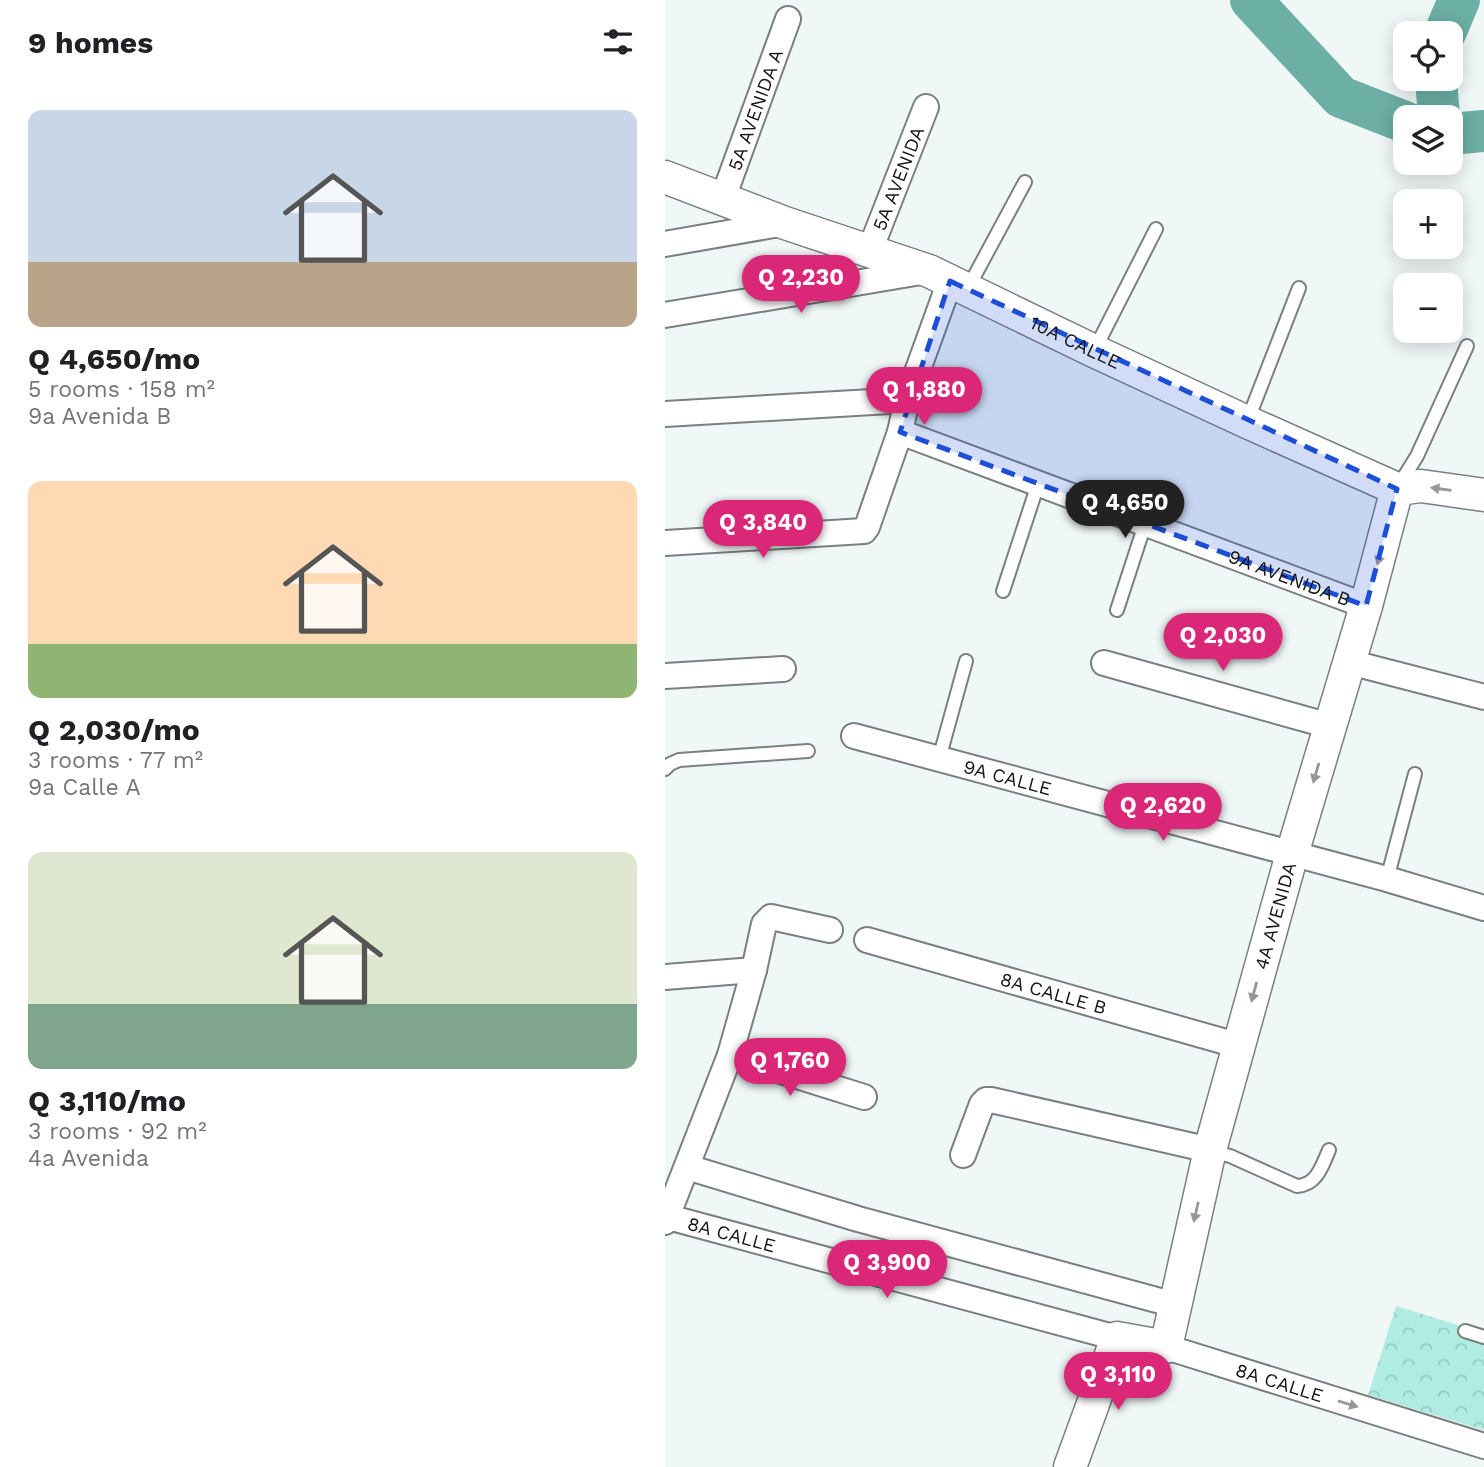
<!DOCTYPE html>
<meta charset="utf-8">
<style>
:root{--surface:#fff;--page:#f6f6f6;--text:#202124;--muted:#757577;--accent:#db2777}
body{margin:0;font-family:"Work Sans",sans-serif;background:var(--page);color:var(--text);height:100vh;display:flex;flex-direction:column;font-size:26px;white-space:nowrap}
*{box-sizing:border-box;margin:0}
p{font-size:23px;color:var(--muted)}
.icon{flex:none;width:38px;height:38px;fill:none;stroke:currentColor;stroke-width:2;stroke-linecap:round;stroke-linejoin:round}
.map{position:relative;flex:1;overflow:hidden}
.side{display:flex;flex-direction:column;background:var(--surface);width:665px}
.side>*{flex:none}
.tools{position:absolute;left:728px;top:21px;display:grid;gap:14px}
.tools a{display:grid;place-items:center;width:70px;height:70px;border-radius:14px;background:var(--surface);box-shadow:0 4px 18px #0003;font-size:35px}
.price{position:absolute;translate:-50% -60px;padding:0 16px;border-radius:24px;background:var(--accent);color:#fff;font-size:23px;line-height:46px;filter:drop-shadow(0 2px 4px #0008)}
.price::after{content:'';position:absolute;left:50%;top:42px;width:21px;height:16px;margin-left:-10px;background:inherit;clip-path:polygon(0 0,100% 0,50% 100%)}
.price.selected{background:#222;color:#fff}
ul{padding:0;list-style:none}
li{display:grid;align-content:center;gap:14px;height:371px;padding:0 28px}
li span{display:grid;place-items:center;height:217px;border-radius:14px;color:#555}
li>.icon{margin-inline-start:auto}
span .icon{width:126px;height:126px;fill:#fffc;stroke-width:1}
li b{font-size:30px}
h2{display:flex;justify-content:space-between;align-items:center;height:84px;padding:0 28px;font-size:30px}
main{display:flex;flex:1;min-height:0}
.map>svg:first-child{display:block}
.forest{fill:url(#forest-crowns)}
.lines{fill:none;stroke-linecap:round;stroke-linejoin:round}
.river{stroke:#6cafa5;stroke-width:42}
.service-casing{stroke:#79807f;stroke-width:16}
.minor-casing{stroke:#79807f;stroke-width:28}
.tertiary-casing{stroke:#79807f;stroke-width:35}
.service{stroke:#fff;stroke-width:12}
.minor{stroke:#fff;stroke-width:24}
.tertiary{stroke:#fff;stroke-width:32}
.oneway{fill:#959696}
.marked{fill:#1d4ed8;fill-opacity:0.2;stroke:#1d4ed8;stroke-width:5;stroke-dasharray:14 9;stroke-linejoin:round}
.labels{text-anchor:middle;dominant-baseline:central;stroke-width:7;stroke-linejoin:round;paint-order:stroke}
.street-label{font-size:19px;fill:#131615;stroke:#f0f8f7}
</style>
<main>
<section class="side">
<h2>9 homes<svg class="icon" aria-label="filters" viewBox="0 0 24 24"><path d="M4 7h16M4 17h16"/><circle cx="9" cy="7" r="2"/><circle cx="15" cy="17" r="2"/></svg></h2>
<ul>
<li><span style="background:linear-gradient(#c9d6e8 70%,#b9a48a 0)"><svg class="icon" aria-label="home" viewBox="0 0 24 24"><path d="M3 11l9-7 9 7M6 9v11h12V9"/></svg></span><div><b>Q 4,650/mo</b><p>5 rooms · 158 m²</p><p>9a Avenida B</p></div></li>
<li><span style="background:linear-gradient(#ffd9b3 75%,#8fb573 0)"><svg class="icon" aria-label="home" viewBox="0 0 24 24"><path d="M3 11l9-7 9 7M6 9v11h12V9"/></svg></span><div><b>Q 2,030/mo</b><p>3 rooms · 77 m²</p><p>9a Calle A</p></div></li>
<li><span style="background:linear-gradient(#dfe7d0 70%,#7fa58c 0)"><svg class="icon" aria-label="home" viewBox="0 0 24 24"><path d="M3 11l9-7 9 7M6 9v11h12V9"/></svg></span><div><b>Q 3,110/mo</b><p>3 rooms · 92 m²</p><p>4a Avenida</p></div></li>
</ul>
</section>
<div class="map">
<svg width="819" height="1467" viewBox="0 0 819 1467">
<defs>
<pattern id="forest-crowns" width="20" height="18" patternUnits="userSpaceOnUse" patternTransform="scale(1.75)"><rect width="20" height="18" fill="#b0ece2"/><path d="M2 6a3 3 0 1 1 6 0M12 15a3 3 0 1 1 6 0" fill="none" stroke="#96cac1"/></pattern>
</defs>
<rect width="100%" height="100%" fill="#f0f8f7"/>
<polygon class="forest" points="731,1306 819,1333 819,1430 703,1395"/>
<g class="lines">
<g class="river">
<polyline points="586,0 676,97 740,122"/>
<polyline points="780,33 794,0"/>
<polyline points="771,79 774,117"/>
<polyline points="786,134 819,131"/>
</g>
<g class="service-casing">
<g id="service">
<polyline points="303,288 360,182"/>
<polyline points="429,351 491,229"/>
<polyline points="582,422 634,288"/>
<polyline points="734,485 752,456 802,346"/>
<polyline points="338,591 373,484"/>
<polyline points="452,610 480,524"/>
<polyline points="274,759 301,661"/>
<polyline points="0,769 5,764 14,760 143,751"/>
<polyline points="722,879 750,774"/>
<path d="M546,1151L565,1156L632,1186C652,1185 657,1166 664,1150"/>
<polyline points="800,1331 819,1337"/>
</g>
</g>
<g class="minor-casing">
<g id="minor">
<path id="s1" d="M58,198L123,19"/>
<polyline points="0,244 120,223"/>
<path id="s2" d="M205,250L261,107"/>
<polyline points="0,315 262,271"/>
<polyline points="0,414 242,400"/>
<path id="s3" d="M235,432L701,606"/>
<polyline points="0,543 199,531 202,527 235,432 242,400 285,281"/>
<polyline points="684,662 819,697"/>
<polyline points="439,663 665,726"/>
<polyline points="0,676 118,669"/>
<path id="s4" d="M189,736L722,879L819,908"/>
<path id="s5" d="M202,940L575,1046"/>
<polyline points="0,977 89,970"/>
<polyline points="65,1055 199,1097"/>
<polyline points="298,1155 317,1104 321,1100 326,1100 545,1150"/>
<polyline points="22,1167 193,1219 510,1305"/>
<path id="s6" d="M3,1217L452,1338"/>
<polyline points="0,1222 65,1055 89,970 99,924 106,917 165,930"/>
<path id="s7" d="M501,1347L819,1446"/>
</g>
</g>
<g class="tertiary-casing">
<g id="tertiary">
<path id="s8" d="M0,177L120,223L264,271L429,351L582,422L732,489L756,486L819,495"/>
<path id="s9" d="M405,1467L452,1338L501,1347L545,1150L627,854L701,606L732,489"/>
</g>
</g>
<use href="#service" class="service"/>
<use href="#minor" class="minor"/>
<use href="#tertiary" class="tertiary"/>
</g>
<defs><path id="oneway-solid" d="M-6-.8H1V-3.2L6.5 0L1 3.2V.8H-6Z" transform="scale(1.75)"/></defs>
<g class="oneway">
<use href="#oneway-solid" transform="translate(776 489) rotate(-172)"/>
<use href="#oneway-solid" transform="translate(715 555) rotate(105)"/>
<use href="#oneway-solid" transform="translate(651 773) rotate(106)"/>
<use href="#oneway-solid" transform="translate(589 992) rotate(105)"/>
<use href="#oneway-solid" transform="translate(531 1212) rotate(103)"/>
<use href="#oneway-solid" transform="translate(683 1404) rotate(17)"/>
</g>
<path class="marked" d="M285,281L732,489L701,606L235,432Z"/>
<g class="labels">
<g class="street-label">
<text stroke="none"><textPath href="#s1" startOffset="94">5A AVENIDA A</textPath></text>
<text stroke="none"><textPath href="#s2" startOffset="77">5A AVENIDA</textPath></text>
<text stroke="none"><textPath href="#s8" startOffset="443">10A CALLE</textPath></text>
<text stroke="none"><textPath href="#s3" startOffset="416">9A AVENIDA B</textPath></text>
<text stroke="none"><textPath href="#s4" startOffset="159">9A CALLE</textPath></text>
<text stroke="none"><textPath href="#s9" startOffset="632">4A AVENIDA</textPath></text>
<text stroke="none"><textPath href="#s5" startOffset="194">8A CALLE B</textPath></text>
<text stroke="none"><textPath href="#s6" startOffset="66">8A CALLE</textPath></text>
<text stroke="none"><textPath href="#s7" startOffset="119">8A CALLE</textPath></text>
</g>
</g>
</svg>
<div class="tools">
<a><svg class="icon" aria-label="locate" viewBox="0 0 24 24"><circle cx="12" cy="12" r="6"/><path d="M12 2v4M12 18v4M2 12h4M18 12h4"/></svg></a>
<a><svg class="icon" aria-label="layers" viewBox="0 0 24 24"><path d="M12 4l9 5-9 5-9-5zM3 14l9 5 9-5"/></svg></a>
<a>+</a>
<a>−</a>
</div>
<b class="price" style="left:136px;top:315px">Q 2,230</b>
<b class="price" style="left:259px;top:427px">Q 1,880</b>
<b class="price selected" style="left:460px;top:540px">Q 4,650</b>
<b class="price" style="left:98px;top:560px">Q 3,840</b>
<b class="price" style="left:558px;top:673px">Q 2,030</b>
<b class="price" style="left:498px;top:843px">Q 2,620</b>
<b class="price" style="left:125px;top:1098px">Q 1,760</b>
<b class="price" style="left:222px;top:1300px">Q 3,900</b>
<b class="price" style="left:453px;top:1412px">Q 3,110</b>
</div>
</main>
